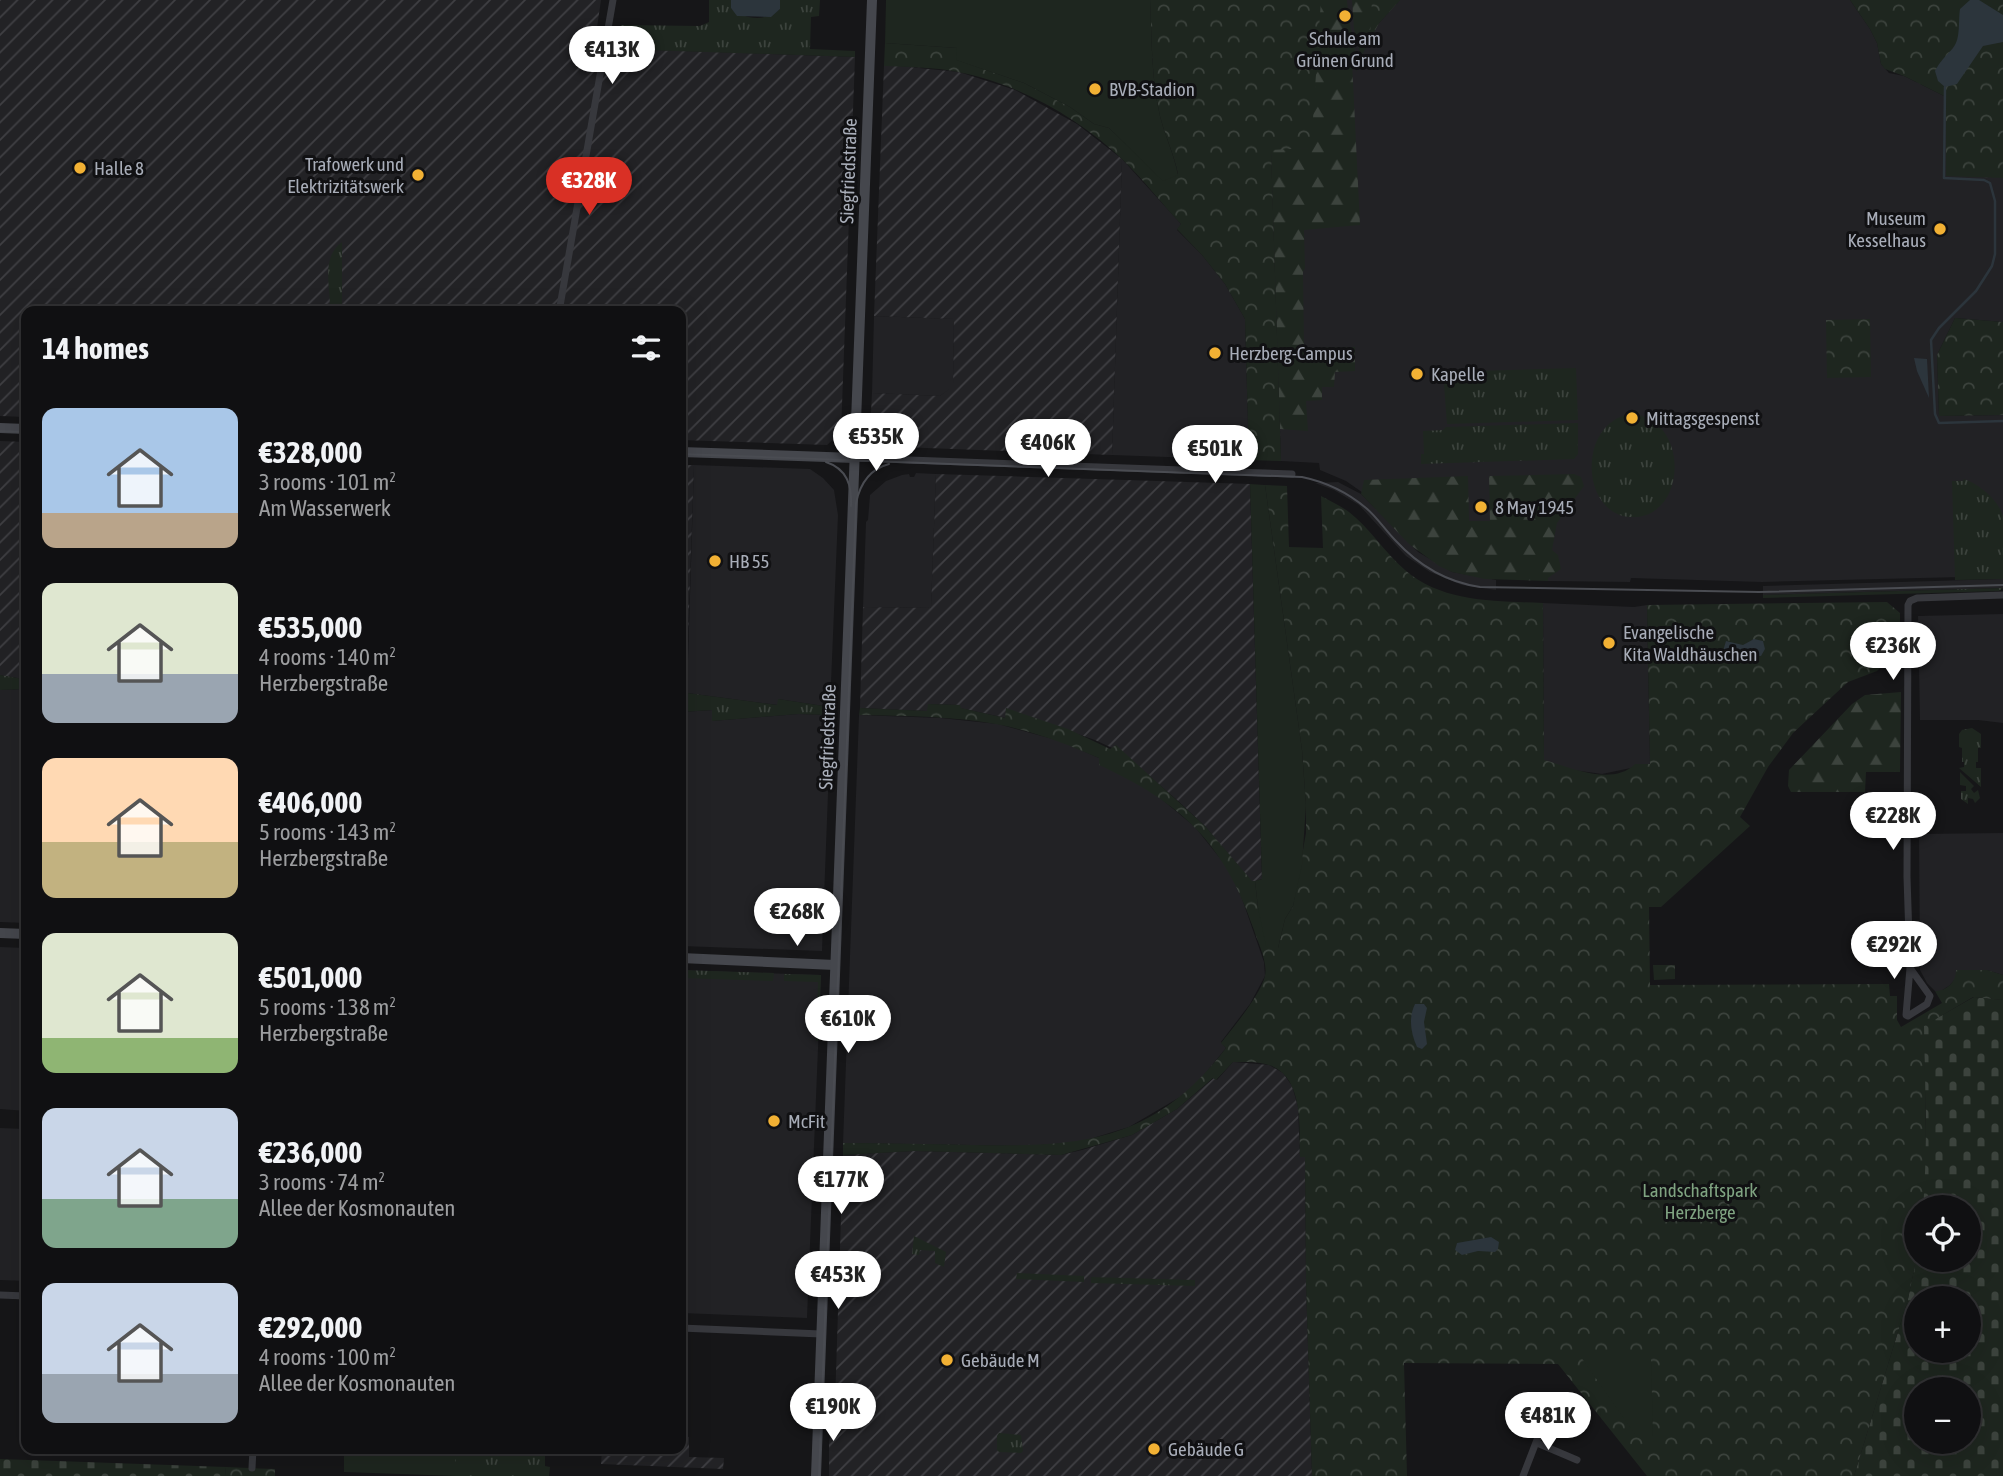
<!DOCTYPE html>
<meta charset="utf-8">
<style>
:root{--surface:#101012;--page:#19191b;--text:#f1f3f6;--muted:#9c9d9f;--line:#303032;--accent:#d93025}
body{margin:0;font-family:"Asap Condensed",sans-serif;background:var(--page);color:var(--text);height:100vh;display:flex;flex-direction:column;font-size:26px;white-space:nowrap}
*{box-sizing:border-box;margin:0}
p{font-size:23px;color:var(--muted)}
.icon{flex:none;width:38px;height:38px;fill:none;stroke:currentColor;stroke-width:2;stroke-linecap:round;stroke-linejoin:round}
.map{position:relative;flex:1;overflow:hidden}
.sheet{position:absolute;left:21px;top:306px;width:665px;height:1148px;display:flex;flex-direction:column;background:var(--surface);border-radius:14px;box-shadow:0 7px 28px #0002,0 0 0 2px var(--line)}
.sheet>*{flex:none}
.controls{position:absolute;left:1904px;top:1195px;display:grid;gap:14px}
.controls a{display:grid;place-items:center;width:77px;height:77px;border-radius:50%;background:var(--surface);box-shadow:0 7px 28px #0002,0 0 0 2px var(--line);font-size:35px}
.price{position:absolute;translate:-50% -60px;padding:0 16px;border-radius:24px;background:#fff;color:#222;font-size:23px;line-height:46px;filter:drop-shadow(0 2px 4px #0008)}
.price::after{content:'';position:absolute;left:50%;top:42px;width:21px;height:16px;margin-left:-10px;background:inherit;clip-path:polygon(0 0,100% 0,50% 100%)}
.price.on{background:var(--accent);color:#fff}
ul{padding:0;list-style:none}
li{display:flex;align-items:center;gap:21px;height:175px;padding:0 21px}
li span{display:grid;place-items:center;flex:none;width:196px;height:140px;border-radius:14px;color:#555}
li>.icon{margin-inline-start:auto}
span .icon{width:84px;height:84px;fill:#fffc;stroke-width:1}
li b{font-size:30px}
h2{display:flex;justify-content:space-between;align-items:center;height:84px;padding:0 21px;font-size:30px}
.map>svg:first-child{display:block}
.built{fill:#222225}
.industrial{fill:url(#industrial-furrows)}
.grass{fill:url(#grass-tufts)}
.forest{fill:url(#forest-firs)}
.cemetery{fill:url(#cemetery-stones);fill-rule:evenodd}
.park{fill:url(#park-crowns)}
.garden{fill:#1e261f}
.water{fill:#2c353c}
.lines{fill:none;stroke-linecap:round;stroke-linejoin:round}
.stream{stroke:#2c353c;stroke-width:2.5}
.street{stroke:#37383d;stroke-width:7}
.secondary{stroke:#45474d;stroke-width:10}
.tram{stroke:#4a4c52;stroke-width:2}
.poi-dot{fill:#f2b134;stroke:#111113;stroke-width:2.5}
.labels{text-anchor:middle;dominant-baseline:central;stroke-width:6;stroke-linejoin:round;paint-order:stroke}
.poi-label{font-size:19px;fill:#a8adb8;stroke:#111113;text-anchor:start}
.street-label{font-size:19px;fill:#a8adb8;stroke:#111113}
.park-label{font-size:19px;fill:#7fa381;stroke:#111113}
</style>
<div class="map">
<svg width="2003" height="1476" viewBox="0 0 2003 1476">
<defs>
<pattern id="industrial-furrows" width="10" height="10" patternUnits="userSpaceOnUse" patternTransform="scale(1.75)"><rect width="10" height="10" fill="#222225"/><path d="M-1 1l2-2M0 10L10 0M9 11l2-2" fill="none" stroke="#3f3f43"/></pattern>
<pattern id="grass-tufts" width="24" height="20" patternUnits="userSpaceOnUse" patternTransform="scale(1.75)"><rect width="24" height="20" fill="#1e261f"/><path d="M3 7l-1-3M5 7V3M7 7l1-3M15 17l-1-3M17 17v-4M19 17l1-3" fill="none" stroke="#3c433d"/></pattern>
<pattern id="forest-firs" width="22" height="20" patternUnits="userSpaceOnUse" patternTransform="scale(1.75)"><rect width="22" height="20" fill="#1e261f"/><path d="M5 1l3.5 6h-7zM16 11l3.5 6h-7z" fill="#3c433d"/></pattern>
<pattern id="cemetery-stones" width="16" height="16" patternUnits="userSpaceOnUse" patternTransform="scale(1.75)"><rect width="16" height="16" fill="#1e261f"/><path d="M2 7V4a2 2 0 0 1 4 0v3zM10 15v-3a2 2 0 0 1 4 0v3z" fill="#3c433d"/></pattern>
<pattern id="park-crowns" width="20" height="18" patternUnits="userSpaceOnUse" patternTransform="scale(1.75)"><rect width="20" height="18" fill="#1e261f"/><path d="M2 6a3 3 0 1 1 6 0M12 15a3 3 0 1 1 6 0" fill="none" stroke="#3c433d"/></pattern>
</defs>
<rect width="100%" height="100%" fill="#161618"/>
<g class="built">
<polygon points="1321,0 1372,0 1370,36 1379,23 1400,0 1850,0 1870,29 1877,43 1881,64 1889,73 1904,76 1946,97 2003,178 2003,322 1955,318 1937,355 1939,416 2003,415 2003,576 1762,582 1631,578 1630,582 1548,581 1548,579 1366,495 1346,481 1320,470 1319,463 1281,461 1271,149"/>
<polygon points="1122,159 1181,224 1177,230 1202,255 1225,284 1245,319 1249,460 1112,455"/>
<polygon points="874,316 954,319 953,387 940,396 872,393"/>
<polygon points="694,465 810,469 823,478 834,490 838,515 830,707 778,699 778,705 687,693"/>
<polygon points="916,473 936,474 931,608 863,607 866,522 868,520 870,495 886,481 902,475 909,474 910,477 914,477"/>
<polygon points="1338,482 1361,494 1418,552 1452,572 1496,580 1496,590 1462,585 1430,572 1406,556 1359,505 1334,490 1315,483"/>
<polygon points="2003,579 2003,588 1763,595 1763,586"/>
<polygon points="1543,603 1634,607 1647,605 1650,764 1602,774 1573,770 1544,761"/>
<polygon points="2003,614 2003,723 1978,720 1920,720 1918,616"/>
<polygon points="26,689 26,923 0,922 0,690"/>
<polygon points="713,710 712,721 798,714 831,715 822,951 681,946 681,712"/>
<polygon points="859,715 941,718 998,724 1060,741 1099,758 1128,778 1153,792 1195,827 1227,867 1239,890 1264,962 1265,976 1250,1004 1221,1042 1226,1048 1199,1081 1180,1097 1129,1127 1080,1142 1028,1146 843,1143"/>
<polygon points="2003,833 2003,975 1987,970 1956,978 1950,985 1941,991 1935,991 1927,983 1920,970 1919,834"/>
<polygon points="0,947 26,948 26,1111 0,1109"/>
<polygon points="681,970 821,975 807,1318 681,1313"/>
<polygon points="0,1128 26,1129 26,1281 0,1280"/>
<polygon points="681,1341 686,1342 682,1436 681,1436"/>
</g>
<g class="industrial">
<polygon points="0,0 601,0 594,48 855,57 841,432 827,445 681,440 681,312 26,312 26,417 0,416"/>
<polygon points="889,65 959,72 1015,90 1077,124 1122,159 1112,455 901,447 876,440 870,433 872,393 940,396 953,386 954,319 874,316 884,66"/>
<polygon points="0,441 26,442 26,672 23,679 0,675"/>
<polygon points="681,465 694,465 686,699 681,699"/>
<polygon points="936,474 1250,484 1262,879 1252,882 1205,826 1177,800 1123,753 1095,740 1006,709 1006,718 960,708 960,705 928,704 928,711 860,708 863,607 931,608"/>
<polygon points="1233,1062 1269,1065 1283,1073 1292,1086 1298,1107 1300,1157 1305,1157 1306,1283 1312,1476 829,1476 829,1442 830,1437 834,1436 843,1155 914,1151 1061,1155 1082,1150 1132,1135 1177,1109 1214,1078 1217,1080"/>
<polygon points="681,1436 689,1437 689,1457 724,1458 723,1469 601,1464 602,1449 681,1449"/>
</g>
<g class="grass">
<path d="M709,0H731V8C744,20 767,22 780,9V0H820L819,16L811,17L810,49L855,51V57L617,49L621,25L700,26L709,22Z"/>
<path d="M342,242V311H330C331,288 320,258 342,242Z"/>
<polygon points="1576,368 1578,420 1447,424 1443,372"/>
<path d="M1630,414C1688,416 1689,513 1636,517C1581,521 1575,424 1630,414Z"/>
<polygon points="1578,423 1578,454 1574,459 1421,464 1421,454 1424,454 1423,431 1443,430 1446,427"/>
<path d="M1964,479C1979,484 2000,501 2003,517C2003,534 2003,561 2003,579L1955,580L1952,481H1963Z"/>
<polygon points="2003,588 1999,591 1763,598 1763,595"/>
<polygon points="25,672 26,689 0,690 0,675 23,679"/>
<polygon points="687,693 777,705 778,699 830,707 831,715 798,714 712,721 712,710 681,712 681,699 686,699"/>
<polygon points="1972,728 1981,734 1981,748 1978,748 1978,762 1976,762 1976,768 1981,768 1981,787 1959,768 1964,767 1964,762 1962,762 1962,748 1959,747 1959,734 1962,730"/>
<polygon points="1960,772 1974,786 1971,789 1974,793 1978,790 1980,798 1975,803 1973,799 1968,798 1968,804 1961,799 1961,791 1966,791 1966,786 1960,785"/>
<polygon points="681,970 774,973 773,981 681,978"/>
<polygon points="784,974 821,975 818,1041 816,1041 818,982 784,981"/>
<polygon points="914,1236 946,1252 944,1267 935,1263 935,1251 920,1250 919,1255 912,1254"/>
<polygon points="1017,1273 1084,1276 1084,1282 1016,1279"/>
<polygon points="1091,1277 1195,1280 1195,1286 1091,1283"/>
<polygon points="999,1433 1021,1435 1023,1451 1021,1453 999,1452 997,1450 997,1436"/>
<polygon points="455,1449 460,1449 461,1452 472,1452 473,1449 475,1449 475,1453 490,1453 490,1449 493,1449 493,1453 507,1454 508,1449 510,1449 511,1454 527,1455 528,1449 530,1449 530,1455 542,1455 543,1449 545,1449 545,1466 550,1467 549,1476 455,1476"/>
</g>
<g class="forest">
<path d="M1276,0H1347C1348,24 1357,48 1357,72L1352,61L1360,225L1304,230L1305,268L1303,272L1304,348L1355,347V371L1335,372L1334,387H1322V400L1306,401L1308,431L1280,429L1271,149L1311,148Z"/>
<polygon points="1352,0 1400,0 1379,23 1361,57 1354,29"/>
<polygon points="1574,474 1581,477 1584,486 1557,523 1552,550 1558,555 1561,569 1548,578 1548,581 1485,579 1452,572 1439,566 1409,544 1361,494 1364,480 1468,476 1469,521 1490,521 1489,476"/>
<polygon points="1901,692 1900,772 1866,772 1865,792 1791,792 1788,786 1789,770 1852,704 1865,695"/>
</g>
<g class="cemetery">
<path d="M1974,997L2003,1000V1476H1854L1908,1299L1916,1260H1969V1208L1923,1207L1926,1120L1923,1026ZM1916,1298H1969V1351H1916ZM1916,1390H1969V1442H1916Z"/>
<polygon points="0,1459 226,1467 225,1476 0,1476"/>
</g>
<g class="park">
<path d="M1150,0H1321L1311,148L1271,150L1281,461L1249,460L1245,319L1225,284L1202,255L1177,229L1181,224C1161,203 1144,180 1123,160C1079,118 1017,83 958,72C933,67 907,67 884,66L885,43L957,48V60L1024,83L1070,107L1094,124L1109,128L1163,180L1178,174C1174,154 1165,136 1160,116C1151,78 1152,39 1150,0Z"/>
<polygon points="1372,0 1400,0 1379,23 1370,37"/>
<polygon points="1850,0 2003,0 2003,178 1946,176 1946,97 1904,76 1885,69 1881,64 1877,43 1870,29"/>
<polygon points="1955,318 2003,322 2003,415 1939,416 1937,355"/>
<polygon points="1870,319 1871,377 1827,378 1826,320"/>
<path d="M1265,485L1287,486L1289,547L1323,548L1321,496C1330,501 1341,506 1349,512C1370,528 1385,553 1405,570C1443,603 1496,601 1543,603L1544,760C1570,767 1612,787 1635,764H1650L1647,605L1887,602L1900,613V647L1877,671L1848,682L1793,733L1768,767L1740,817L1750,826L1661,907H1649L1650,985L1889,984L1890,996H1897V1020L1901,1027L1942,1003L1935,991C1947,991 1956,982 1956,970H1987L2003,975V1000L1973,997L1924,1026C1925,1086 1928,1147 1923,1207L1916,1208V1260L1908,1299L1854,1476H1647L1558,1364L1404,1363L1407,1476H1312L1306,1283L1305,1157H1300C1299,1128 1304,1080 1272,1066C1260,1061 1245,1062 1233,1062L1216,1080L1213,1078L1177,1109L1132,1135L1061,1155L914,1151L843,1155V1143C887,1143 930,1144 973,1145C1082,1147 1154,1142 1226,1048L1221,1043C1233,1028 1261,994 1265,976C1268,962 1258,943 1254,930C1224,842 1181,803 1099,765V758C1067,744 1035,732 1001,725C955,716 906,716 859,715L860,708L927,711L928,704L960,705L961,708L1005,718L1006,708L1068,729L1110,749L1116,745L1205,826L1252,881H1255L1258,908L1278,948L1285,919L1293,906L1306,833V805L1302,750Z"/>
<polygon points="1653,965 1675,965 1675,979 1654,980"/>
<polygon points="226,1467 275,1469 275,1476 225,1476"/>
</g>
<g class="garden">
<path d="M886,0H1150C1152,39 1151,78 1160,116C1165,136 1174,154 1178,175L1163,181L1109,128L1094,124L1070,107L1024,83L956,60L957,48L885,43Z"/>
<polygon points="1250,484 1265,485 1302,750 1306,805 1302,865 1293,906 1285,919 1278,948 1268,948 1266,946 1258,908 1255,881 1262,879"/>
<polygon points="1581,1357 1651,1357 1653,1437 1637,1437"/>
<polygon points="344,1449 455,1449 455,1476 344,1472"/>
</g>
<g class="water">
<polygon points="731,0 780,0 780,9 771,17 737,16 731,8"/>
<path d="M1970,0H1979L2003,15V42L1983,46L1957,84L1945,87L1938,81L1935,71C1940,61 1946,56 1953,48C1961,38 1958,21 1960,9Z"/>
<polygon points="1914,358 1927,359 1929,398 1917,371"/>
<polygon points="1754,639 1763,641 1765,649 1761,656 1739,655 1725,663 1723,651 1726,641 1743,645"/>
<path d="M1415,1004H1424L1427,1008L1424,1022L1427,1044L1422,1049L1417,1047C1411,1034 1408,1018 1415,1004Z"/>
<polygon points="1491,1237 1499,1242 1498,1249 1495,1252 1478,1251 1462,1255 1455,1250 1457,1243"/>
</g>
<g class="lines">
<polyline class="stream" points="1945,87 1944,178 1984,180 1990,183 1995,201 1995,254 1992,266 1976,291 1939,328 1931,340 1935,414 1939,423 2003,421"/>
<g class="street">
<polyline points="559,312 613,0"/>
<polyline points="855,458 1292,474"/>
<polyline points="1910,968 1930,996 1927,1004 1908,1016 1906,1015 1910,968 1907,877 1908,605 1910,601 1917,598 2003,595"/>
<polyline points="0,1295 26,1296"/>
<polyline points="681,1328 821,1334"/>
<polyline points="1537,1443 1577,1460"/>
<polyline points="252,1468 253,1449"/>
<polyline points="1523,1476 1545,1419"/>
</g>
<g class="secondary">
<polyline points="0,428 26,429"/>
<polyline points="681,452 855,458"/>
<polyline points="0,933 26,934"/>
<polyline points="681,958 835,965"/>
<polyline points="816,1476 872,0"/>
</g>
<g class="tram">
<polyline points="0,431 26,432"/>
<path d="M681,454L1302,477C1326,482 1347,492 1366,508C1377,517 1385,530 1395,540C1418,565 1446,582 1480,587L1759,592L2003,585"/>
<path d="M826,462C847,469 852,485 851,506"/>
<path d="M819,1476L856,503C860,484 870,469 889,464"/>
</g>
</g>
<g class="poi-dot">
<circle cx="1345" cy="16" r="7"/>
<circle cx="1095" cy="89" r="7"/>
<circle cx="80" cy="168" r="7"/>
<circle cx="418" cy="175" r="7"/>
<circle cx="1940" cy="229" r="7"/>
<circle cx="1215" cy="353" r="7"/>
<circle cx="1417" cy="374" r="7"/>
<circle cx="1632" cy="418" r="7"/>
<circle cx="1481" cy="507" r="7"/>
<circle cx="715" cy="561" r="7"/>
<circle cx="1609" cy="643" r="7"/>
<circle cx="774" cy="1121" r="7"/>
<circle cx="947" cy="1360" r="7"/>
<circle cx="1154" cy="1449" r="7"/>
</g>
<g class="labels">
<g class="poi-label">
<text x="1345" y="38" text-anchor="middle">Schule am<tspan x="1345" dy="22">Grünen Grund</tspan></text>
<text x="1109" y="89">BVB-Stadion</text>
<text x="404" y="164" text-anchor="end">Trafowerk und<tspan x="404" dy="22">Elektrizitätswerk</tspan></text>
<text x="94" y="168">Halle 8</text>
<text x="1926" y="218" text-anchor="end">Museum<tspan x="1926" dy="22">Kesselhaus</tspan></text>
<text x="1229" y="353">Herzberg-Campus</text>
<text x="1431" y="374">Kapelle</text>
<text x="1646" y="418">Mittagsgespenst</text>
<text x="1495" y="507">8 May 1945</text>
<text x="729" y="561">HB 55</text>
<text x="1623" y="632">Evangelische<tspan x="1623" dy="22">Kita Waldhäuschen</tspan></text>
<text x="788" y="1121">McFit</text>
<text x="961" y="1360">Gebäude M</text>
<text x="1168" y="1449">Gebäude G</text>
</g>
<g class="street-label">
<text transform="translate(848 171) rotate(-88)">Siegfriedstraße</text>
<text transform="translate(827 737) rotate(-88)">Siegfriedstraße</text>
</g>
<g class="park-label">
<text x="1700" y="1190">Landschaftspark<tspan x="1700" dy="22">Herzberge</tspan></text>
</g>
</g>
</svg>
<div class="controls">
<a><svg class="icon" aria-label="locate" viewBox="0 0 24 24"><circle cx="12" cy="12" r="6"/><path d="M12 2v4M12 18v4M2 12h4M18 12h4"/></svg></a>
<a>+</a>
<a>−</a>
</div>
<b class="price" style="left:612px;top:86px">€413K</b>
<b class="price on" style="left:589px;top:217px">€328K</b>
<b class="price" style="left:876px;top:473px">€535K</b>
<b class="price" style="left:1048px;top:479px">€406K</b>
<b class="price" style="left:1215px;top:485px">€501K</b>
<b class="price" style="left:1893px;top:682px">€236K</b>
<b class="price" style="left:1893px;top:852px">€228K</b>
<b class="price" style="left:797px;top:948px">€268K</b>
<b class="price" style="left:1894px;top:981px">€292K</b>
<b class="price" style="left:848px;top:1055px">€610K</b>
<b class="price" style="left:841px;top:1216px">€177K</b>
<b class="price" style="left:838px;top:1311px">€453K</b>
<b class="price" style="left:833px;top:1443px">€190K</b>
<b class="price" style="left:1548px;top:1452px">€481K</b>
<section class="sheet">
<h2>14 homes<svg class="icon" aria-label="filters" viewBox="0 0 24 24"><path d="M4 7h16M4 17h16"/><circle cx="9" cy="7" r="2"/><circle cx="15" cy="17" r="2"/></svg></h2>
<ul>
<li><span style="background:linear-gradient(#a9c7e8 75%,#b9a48a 0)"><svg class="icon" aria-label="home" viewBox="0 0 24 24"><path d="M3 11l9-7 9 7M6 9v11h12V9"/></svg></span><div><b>€328,000</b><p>3 rooms · 101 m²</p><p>Am Wasserwerk</p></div></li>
<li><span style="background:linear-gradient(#dfe7d0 65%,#9aa5b1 0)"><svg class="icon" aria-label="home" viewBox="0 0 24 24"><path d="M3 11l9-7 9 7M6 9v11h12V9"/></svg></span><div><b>€535,000</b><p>4 rooms · 140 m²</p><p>Herzbergstraße</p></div></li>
<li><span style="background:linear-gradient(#ffd9b3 60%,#c2b280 0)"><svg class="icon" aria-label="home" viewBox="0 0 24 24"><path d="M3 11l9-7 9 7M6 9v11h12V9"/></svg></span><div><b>€406,000</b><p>5 rooms · 143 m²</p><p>Herzbergstraße</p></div></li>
<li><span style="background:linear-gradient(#dfe7d0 75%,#8fb573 0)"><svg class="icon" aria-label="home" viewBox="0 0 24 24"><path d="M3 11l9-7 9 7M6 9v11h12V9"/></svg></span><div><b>€501,000</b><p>5 rooms · 138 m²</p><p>Herzbergstraße</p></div></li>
<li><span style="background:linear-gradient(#c9d6e8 65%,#7fa58c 0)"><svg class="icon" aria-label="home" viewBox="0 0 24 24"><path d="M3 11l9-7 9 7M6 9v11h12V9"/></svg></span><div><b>€236,000</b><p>3 rooms · 74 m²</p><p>Allee der Kosmonauten</p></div></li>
<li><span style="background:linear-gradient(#c9d6e8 65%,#9aa5b1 0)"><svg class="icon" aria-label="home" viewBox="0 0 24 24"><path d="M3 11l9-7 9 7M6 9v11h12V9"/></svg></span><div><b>€292,000</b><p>4 rooms · 100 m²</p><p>Allee der Kosmonauten</p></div></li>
</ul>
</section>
</div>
